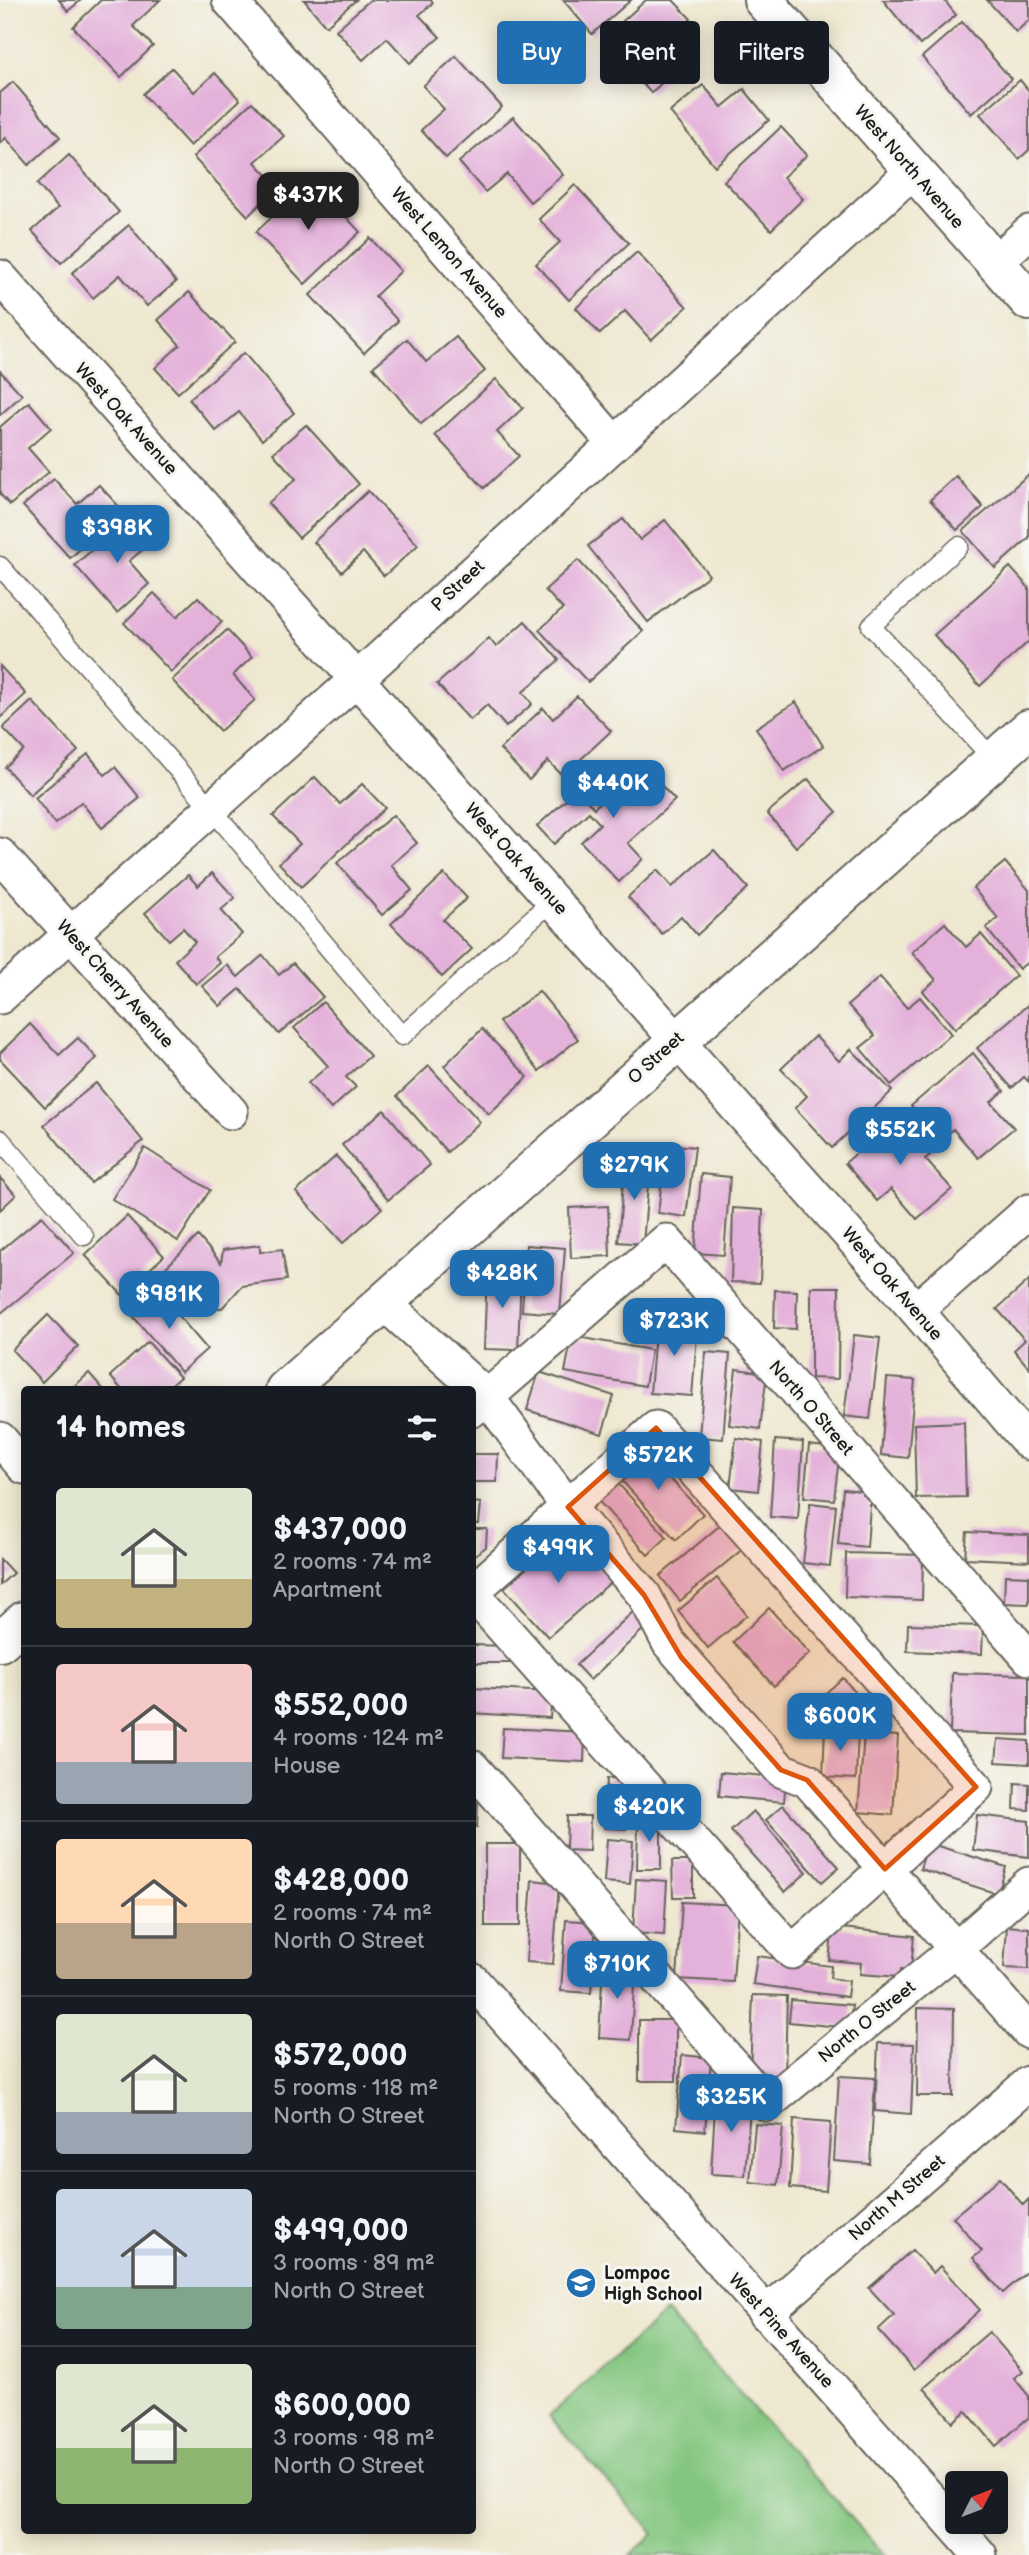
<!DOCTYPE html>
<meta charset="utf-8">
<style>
:root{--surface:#171b24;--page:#20242c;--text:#f1f3f6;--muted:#9ea1a6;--line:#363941;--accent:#1f6fb2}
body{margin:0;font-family:"Balsamiq Sans",sans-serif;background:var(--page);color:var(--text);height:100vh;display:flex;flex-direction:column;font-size:26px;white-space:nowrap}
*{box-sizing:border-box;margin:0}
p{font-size:23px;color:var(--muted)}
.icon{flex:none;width:38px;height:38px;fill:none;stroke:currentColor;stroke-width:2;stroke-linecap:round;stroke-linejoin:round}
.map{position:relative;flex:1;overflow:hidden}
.drawer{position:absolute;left:21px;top:1386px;width:455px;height:1148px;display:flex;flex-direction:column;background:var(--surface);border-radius:7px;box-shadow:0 4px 18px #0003}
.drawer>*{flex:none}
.banner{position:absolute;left:497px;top:21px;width:427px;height:63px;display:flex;gap:14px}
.needle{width:46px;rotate:48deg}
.controls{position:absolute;left:945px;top:2471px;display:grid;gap:14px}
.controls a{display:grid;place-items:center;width:63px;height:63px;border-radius:7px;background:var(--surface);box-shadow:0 4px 18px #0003;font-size:35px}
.price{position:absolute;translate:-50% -60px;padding:0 16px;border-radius:14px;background:var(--accent);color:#fff;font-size:23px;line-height:46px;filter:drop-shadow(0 2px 4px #0008)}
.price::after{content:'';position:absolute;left:50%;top:42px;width:21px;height:16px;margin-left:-10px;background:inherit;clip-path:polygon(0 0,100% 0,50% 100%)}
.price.selected{background:#222;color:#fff}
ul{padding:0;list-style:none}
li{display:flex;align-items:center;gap:21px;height:175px;padding:0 35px}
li+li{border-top:2px solid var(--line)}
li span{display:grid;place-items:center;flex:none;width:196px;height:140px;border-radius:7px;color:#555}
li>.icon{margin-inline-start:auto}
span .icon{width:84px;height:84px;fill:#fffc;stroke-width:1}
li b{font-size:30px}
h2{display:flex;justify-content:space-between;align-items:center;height:84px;padding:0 35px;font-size:30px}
.chip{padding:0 24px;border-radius:7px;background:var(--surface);box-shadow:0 4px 18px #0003;font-size:24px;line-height:63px}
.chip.selected{background:var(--accent);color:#fff}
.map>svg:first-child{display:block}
.green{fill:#83c67f;stroke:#50714e;stroke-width:2}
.building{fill:#e4b1da}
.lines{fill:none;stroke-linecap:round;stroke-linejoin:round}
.lane-casing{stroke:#66635b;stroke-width:21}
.street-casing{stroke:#66635b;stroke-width:37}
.secondary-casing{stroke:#66635b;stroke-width:42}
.lane{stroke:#fff;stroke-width:18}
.street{stroke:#fff;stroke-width:33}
.secondary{stroke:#fff;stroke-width:38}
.marked{fill:#de560d;fill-opacity:0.2;stroke:#de560d;stroke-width:5;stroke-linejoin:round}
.labels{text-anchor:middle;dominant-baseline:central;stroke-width:6;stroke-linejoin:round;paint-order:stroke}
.street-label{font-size:18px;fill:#1c1c1c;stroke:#f6f6f2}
.poi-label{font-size:18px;font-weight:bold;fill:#1c1c1c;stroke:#f6f6f2;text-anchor:start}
</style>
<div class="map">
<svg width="1029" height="2555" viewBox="0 0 1029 2555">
<rect width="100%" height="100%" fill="#f6f6f2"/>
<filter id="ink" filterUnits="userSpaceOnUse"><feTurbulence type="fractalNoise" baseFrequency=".0143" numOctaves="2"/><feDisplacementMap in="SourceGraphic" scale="14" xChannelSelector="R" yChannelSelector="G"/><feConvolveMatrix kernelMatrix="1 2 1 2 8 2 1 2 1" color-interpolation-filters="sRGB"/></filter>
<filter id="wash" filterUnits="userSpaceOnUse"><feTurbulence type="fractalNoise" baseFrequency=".00686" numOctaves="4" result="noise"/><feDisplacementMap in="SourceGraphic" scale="28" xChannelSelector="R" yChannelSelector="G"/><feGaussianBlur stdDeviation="1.57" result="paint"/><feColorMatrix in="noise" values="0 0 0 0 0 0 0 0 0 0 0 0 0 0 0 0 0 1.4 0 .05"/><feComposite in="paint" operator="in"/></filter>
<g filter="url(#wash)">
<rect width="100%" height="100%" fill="#efe8d0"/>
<polygon class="green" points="666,2312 885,2555 630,2555 654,2534 549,2416"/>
<g id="blocks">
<g class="building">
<polygon points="59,0 81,0 68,11"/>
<polygon points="101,0 160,0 133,26 153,46 121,77 73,27"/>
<polygon points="304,0 356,0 326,26"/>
<polygon points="370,0 431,0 433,3 419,15 440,37 410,63 387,38 363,60 336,30"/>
<polygon points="563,0 631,0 592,34"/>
<polygon points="646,0 673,0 691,19 666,42 684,62 651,93 602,40"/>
<polygon points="883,0 944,0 956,15 920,45"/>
<polygon points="987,0 1029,0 1029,20 1016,32"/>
<polygon points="962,22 1011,79 971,114 922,57"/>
<polygon points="456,56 502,107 446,158 421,130 444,109 423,86"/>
<polygon points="172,68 194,92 215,73 240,100 190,146 143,94"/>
<polygon points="1020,80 1029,91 1029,150 1019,159 980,114"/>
<polygon points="13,82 60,137 29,165 6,138 0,143 0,93"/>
<polygon points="703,85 722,107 744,89 769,120 715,166 670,112"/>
<polygon points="252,102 284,136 255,162 278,187 248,216 193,157"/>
<polygon points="513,117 563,175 530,202 507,174 485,192 459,162"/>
<polygon points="781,127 807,155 783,177 803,199 771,230 724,181"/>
<polygon points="69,155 119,212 61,263 32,231 58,208 37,184"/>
<polygon points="312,180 360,232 305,284 256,232"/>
<polygon points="575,185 629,243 569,300 536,264 560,242 539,219"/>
<polygon points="129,225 176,282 147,306 120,275 93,298 72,273"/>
<polygon points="370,238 401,271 375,296 398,321 364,353 310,295"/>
<polygon points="637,252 687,307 651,340 625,311 600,334 576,308"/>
<polygon points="189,292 235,342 178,393 155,368 180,345 158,320"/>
<polygon points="456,337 485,371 421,424 373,367 407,339 426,362"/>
<polygon points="244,353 294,413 262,440 239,412 216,431 189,399"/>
<polygon points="0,371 22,395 0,415"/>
<polygon points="496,379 523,408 497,432 519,456 484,488 435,435"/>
<polygon points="29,402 51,428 28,448 49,472 10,505 0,494 0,427"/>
<polygon points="306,425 359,484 299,538 268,503 296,479 273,453"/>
<polygon points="1029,474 1029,538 995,568 963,531"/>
<polygon points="956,476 983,507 957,530 930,500"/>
<polygon points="54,479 77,504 99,485 123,511 70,558 23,506"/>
<polygon points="368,491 418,545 384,576 363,552 342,572 314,542"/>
<polygon points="129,517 152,542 129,561 149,584 117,613 75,565"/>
<polygon points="623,519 640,540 665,520 709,575 648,622 588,546"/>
<polygon points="578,560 643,631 588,682 539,630 563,609 545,590"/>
<polygon points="1010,567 1029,588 1029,641 980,686 934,635"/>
<polygon points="154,593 177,617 198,597 222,622 171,672 124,623"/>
<polygon points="525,621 559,660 523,692 532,704 506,727 487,705 470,720 437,684 489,638 496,647"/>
<polygon points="227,630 252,657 233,675 255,700 220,731 172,680"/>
<polygon points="0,666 26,694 0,718"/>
<polygon points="577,696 611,731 563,776 548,761 529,780 500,749 543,708 553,719"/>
<polygon points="32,701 78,751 30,795 5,767 24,750 3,728"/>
<polygon points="796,702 823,746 784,771 756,728"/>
<polygon points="88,754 105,775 115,767 140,798 102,828 81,802 55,824 35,798"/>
<polygon points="642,765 675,800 628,843 643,859 619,882 581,842 600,824 589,812 554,844 537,826 577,790 594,808"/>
<polygon points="315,777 340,804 362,784 385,808 301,887 279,863 300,844 273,816"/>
<polygon points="808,779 837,812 796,847 767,813"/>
<polygon points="393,815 417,843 391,865 412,890 382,915 337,863"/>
<polygon points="714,850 748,888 697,935 681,916 662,934 628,897 657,870 672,887"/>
<polygon points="1005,862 1029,890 1029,961 1019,969 986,928 998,918 973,888"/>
<polygon points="212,873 235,898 221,910 242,934 215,957 220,963 196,984 175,960 195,942 183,928 169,940 145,913 188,875 198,886"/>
<polygon points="444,874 467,898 443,920 472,949 442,977 391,924"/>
<polygon points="945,923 966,947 981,934 1016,976 955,1029 923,991 936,980 912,952"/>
<polygon points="263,955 279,975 293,963 323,997 279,1034 240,989 220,1006 202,986 227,965 238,977"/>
<polygon points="880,977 907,1008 920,997 951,1034 891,1085 860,1048 875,1036 848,1005"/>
<polygon points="539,991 578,1039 539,1071 499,1022"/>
<polygon points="323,1002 370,1056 346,1077 356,1087 331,1109 308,1083 328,1066 294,1028"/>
<polygon points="1029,1004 1029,1082 1024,1077 1012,1088 977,1048"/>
<polygon points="30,1024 59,1055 78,1038 97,1058 45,1107 0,1059 0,1053"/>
<polygon points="482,1029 528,1077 489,1114 444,1066"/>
<polygon points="815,1036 839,1061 851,1049 892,1091 832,1148 795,1108 807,1096 781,1069"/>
<polygon points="973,1053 1004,1091 991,1102 1014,1128 978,1158 953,1129 940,1141 911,1106"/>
<polygon points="429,1066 480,1122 447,1152 397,1096"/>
<polygon points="96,1083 143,1141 91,1183 44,1125"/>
<polygon points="384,1110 430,1165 388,1200 342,1145"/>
<polygon points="904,1112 936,1150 925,1159 952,1189 917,1219 891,1189 877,1201 845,1163"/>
<polygon points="666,1144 695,1147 686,1217 658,1213"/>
<polygon points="145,1148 210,1190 178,1241 112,1199"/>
<polygon points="336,1156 382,1208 343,1243 296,1192"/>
<polygon points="625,1159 650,1162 643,1244 618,1242"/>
<polygon points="701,1174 730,1177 724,1255 695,1253"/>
<polygon points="0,1178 16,1195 0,1210"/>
<polygon points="608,1206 610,1256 571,1258 569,1208"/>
<polygon points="733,1208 763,1210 760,1283 731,1282"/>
<polygon points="42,1216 74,1253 0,1314 0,1251"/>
<polygon points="127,1216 164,1256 122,1295 85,1255"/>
<polygon points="198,1236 221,1263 223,1250 260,1245 260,1252 282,1249 287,1280 242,1286 222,1308 191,1307 154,1279"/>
<polygon points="526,1245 565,1248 560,1314 522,1311"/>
<polygon points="487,1271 521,1272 518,1350 484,1349"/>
<polygon points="1029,1280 1029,1368 1014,1350 1025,1340 997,1309"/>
<polygon points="811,1287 839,1287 838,1379 811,1378"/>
<polygon points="775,1290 797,1291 796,1329 774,1328"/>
<polygon points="157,1291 207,1349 181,1372 131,1314"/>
<polygon points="48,1315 78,1346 42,1382 12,1350"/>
<polygon points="656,1320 698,1323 692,1396 650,1393"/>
<polygon points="854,1335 880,1338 870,1419 844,1416"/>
<polygon points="572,1336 651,1350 645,1386 565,1372"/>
<polygon points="148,1342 180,1377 165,1390 122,1390 110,1376"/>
<polygon points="706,1352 730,1354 723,1439 699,1437"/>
<polygon points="736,1369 767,1373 760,1429 729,1425"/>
<polygon points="539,1372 614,1396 602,1434 527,1410"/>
<polygon points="89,1373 104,1390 70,1390"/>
<polygon points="887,1378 915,1380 908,1458 881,1455"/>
<polygon points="964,1422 966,1497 916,1498 914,1424"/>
<polygon points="736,1438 763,1442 758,1491 730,1488"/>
<polygon points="775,1440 803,1442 798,1519 770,1517"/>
<polygon points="639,1445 703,1514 676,1540 612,1470"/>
<polygon points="809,1445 840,1449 834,1500 804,1497"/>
<polygon points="472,1454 498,1454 497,1482 472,1482"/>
<polygon points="612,1477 667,1537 648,1555 593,1495"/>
<polygon points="843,1489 871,1492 867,1547 838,1544"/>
<polygon points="472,1502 481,1503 479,1524 472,1524"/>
<polygon points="810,1503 836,1506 830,1566 803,1563"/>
<polygon points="724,1522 745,1547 680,1601 660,1576"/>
<polygon points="472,1529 487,1529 486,1547 472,1557"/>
<polygon points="567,1532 611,1582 548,1637 504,1588"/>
<polygon points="967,1532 1029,1535 1029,1561 965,1558"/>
<polygon points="846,1553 923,1555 922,1600 845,1597"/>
<polygon points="0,1559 13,1573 0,1585"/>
<polygon points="1005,1575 1029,1576 1029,1604 1004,1603"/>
<polygon points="717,1578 747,1615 708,1648 678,1611"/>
<polygon points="769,1608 810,1653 774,1686 733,1642"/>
<polygon points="635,1610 649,1624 590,1680 576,1665"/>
<polygon points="908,1624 983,1626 982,1654 907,1651"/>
<polygon points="472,1645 511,1646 510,1663 472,1663"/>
<polygon points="952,1673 1029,1675 1029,1735 950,1733"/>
<polygon points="843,1678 855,1692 848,1699 854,1706 837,1721 830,1713 810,1729 799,1716"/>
<polygon points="472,1688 552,1692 550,1718 472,1713"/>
<polygon points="825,1727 858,1729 856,1779 823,1777"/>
<polygon points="503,1728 585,1732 584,1762 501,1758"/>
<polygon points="864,1734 898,1736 893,1815 858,1812"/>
<polygon points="998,1739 1029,1741 1029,1764 996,1762"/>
<polygon points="721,1772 786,1778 784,1802 719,1796"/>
<polygon points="607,1778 629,1779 626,1829 604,1828"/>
<polygon points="1015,1783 1029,1784 1029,1810 1014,1809"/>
<polygon points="472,1799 478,1799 477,1827 472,1826"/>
<polygon points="783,1805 839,1867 822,1882 766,1820"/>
<polygon points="753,1811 807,1872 785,1892 731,1831"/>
<polygon points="977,1815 1029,1821 1029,1857 973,1850"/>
<polygon points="567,1816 590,1816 589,1851 566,1850"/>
<polygon points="638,1819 661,1820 661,1869 637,1869"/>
<polygon points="607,1839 633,1841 630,1884 604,1882"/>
<polygon points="928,1843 1006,1867 998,1894 920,1869"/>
<rect x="485" y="1844" width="35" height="82"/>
<polygon points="672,1861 693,1861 693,1897 673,1897"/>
<polygon points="636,1879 667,1881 664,1935 633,1933"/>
<polygon points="532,1880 559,1883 553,1964 526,1962"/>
<polygon points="682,1902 738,1905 733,1982 677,1979"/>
<polygon points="566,1920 596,1922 591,1993 561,1991"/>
<polygon points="1007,1926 1029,1928 1029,1969 1004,1968"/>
<polygon points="833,1927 914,1936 911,1969 901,1969 900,1977 860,1974 861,1963 829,1960"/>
<polygon points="757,1956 831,1966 830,1978 849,1981 847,1997 753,1984"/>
<polygon points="603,1963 635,1965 631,2040 599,2038"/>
<polygon points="753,1995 787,1996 785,2078 750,2076"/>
<polygon points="791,2000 852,2005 850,2028 789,2022"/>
<polygon points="918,2008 954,2009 953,2096 917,2096"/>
<rect x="639" y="2020" width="37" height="61"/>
<polygon points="878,2043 914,2044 911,2114 875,2111"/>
<polygon points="682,2055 711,2058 705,2131 676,2128"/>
<polygon points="839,2076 875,2078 870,2164 834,2161"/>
<polygon points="716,2091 751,2094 745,2176 711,2174"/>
<polygon points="794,2119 831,2122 826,2191 790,2188"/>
<polygon points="755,2124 783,2126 778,2185 750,2182"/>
<polygon points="1000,2178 1023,2205 1029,2199 1029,2270 1003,2293 973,2258 982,2251 953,2217"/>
<polygon points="912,2250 933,2273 940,2266 980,2310 914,2370 878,2330 894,2315 869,2288"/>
<polygon points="989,2332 1023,2371 1014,2378 1029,2396 1029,2417 996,2446 966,2411 953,2422 924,2388"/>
</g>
</g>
</g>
<g filter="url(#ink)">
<use href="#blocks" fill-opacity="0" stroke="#66635b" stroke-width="2"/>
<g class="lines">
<g class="lane-casing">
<g id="lane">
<polyline points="959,546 871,626 994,760"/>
<polyline points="0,566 211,808 402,1036 553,900"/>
<polyline points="0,1139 84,1236"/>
</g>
</g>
<g class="street-casing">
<g id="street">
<polyline points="229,0 614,443"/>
<polyline points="994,263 1029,232"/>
<polyline points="0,277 916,1310 1029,1443"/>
<polyline points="0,855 231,1112"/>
<polyline points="0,997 357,679 913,171"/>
<polyline points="383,1302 487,1397 568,1507 644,1595 669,1643 781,1770 807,1780 1029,2032"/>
<polyline points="916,1310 1029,1211"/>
<polyline points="472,1410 666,1241 1029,1658"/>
<polyline points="0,1439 24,1467"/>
<polyline points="472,1592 656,1428 976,1787 792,1952 472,1593"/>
<polyline points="472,1767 767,2104 956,1949 1029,1884"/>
<polyline points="472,1980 980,2555"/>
<polyline points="765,2314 1029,2083"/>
</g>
</g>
<g class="secondary-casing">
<g id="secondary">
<polyline points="763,0 1029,301"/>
<polyline points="285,1390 1029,729"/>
<polyline points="0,1642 24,1621"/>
</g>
</g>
<use href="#lane" class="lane"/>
<use href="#street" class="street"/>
<use href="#secondary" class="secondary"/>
</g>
</g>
<path class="marked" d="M656,1428L976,1787L885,1869L807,1780L781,1770L681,1657L644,1595L568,1507Z"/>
<defs>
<g id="school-disc" transform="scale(1.575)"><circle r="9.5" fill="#1f6fb2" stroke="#f6f6f2"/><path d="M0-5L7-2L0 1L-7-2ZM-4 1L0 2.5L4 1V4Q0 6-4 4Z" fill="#fff"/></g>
</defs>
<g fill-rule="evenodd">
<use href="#school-disc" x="581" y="2283"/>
</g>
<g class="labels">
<g class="street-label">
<text transform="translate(909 167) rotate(49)">West North Avenue</text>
<text transform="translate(449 253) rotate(49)">West Lemon Avenue</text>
<text transform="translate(126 419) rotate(48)">West Oak Avenue</text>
<text transform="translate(458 586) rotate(-43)">P Street</text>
<text transform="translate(516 859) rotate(48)">West Oak Avenue</text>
<text transform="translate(115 984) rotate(48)">West Cherry Avenue</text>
<text transform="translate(656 1058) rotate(-42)">O Street</text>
<text transform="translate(892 1284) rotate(49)">West Oak Avenue</text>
<text transform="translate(811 1408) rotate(49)">North O Street</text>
<text transform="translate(867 2022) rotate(-39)">North O Street</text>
<text transform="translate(897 2198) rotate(-41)">North M Street</text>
<text transform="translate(781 2331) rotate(48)">West Pine Avenue</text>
</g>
<g class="poi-label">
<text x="604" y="2273">Lompoc<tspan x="604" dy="21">High School</tspan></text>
</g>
</g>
</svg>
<div class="controls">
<a><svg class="needle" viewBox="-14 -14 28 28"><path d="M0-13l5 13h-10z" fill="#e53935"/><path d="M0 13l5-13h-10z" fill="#9ea1a6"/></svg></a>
</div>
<b class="price selected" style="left:308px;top:232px">$437K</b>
<b class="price" style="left:117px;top:565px">$398K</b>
<b class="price" style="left:613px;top:820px">$440K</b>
<b class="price" style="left:900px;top:1167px">$552K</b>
<b class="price" style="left:634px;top:1202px">$279K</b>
<b class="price" style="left:502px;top:1310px">$428K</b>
<b class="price" style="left:169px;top:1331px">$981K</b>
<b class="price" style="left:674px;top:1358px">$723K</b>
<b class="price" style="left:658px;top:1492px">$572K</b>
<b class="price" style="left:558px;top:1585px">$499K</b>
<b class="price" style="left:840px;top:1753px">$600K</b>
<b class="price" style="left:649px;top:1844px">$420K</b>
<b class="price" style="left:617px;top:2001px">$710K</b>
<b class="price" style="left:731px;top:2134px">$325K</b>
<div class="banner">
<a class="chip selected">Buy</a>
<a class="chip">Rent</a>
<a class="chip">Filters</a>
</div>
<section class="drawer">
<h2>14 homes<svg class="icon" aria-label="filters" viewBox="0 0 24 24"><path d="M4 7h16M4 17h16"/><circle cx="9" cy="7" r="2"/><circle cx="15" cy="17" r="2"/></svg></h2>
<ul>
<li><span style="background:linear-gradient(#dfe7d0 65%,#c2b280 0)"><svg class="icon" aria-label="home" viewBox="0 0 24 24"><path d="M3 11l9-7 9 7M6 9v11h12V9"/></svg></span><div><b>$437,000</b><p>2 rooms · 74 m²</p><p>Apartment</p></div></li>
<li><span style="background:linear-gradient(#f6c9c9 70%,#9aa5b1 0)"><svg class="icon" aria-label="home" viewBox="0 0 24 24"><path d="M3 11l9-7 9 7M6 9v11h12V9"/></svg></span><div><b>$552,000</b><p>4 rooms · 124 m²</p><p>House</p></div></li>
<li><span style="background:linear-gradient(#ffd9b3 60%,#b9a48a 0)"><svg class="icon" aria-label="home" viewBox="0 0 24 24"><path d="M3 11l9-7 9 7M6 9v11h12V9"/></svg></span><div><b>$428,000</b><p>2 rooms · 74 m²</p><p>North O Street</p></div></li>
<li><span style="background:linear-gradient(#dfe7d0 70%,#9aa5b1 0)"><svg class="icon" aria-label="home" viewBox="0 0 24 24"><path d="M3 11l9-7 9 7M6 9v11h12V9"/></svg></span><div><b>$572,000</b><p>5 rooms · 118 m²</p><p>North O Street</p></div></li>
<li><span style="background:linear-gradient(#c9d6e8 70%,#7fa58c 0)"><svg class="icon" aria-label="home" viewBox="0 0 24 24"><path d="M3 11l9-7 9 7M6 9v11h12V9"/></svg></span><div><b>$499,000</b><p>3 rooms · 89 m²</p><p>North O Street</p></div></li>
<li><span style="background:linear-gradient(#dfe7d0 60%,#8fb573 0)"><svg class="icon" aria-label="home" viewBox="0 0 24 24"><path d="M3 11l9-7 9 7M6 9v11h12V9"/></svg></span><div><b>$600,000</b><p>3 rooms · 98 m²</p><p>North O Street</p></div></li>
</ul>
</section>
</div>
